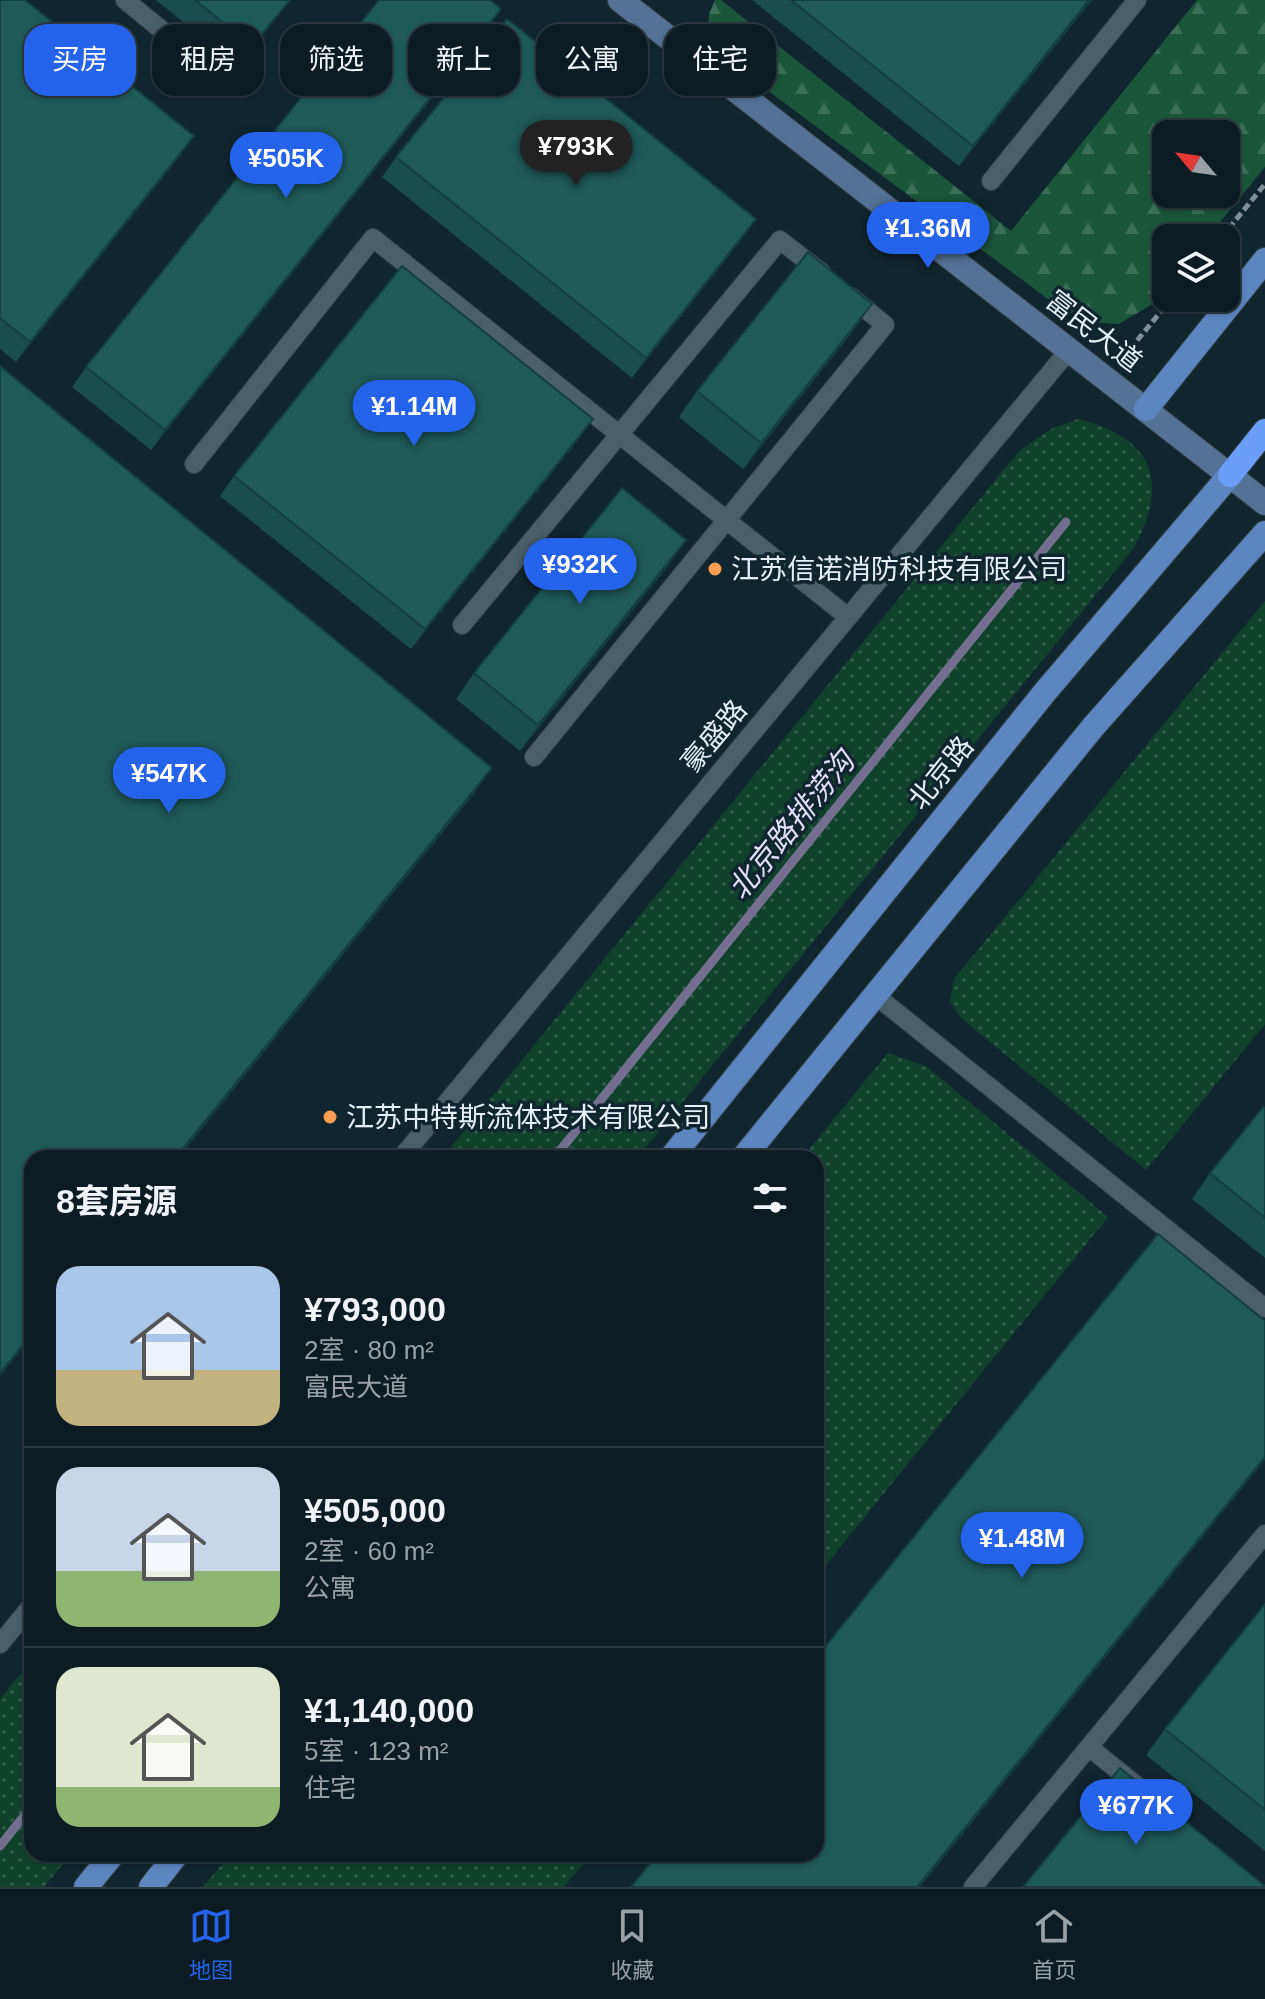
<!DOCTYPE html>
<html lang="zh">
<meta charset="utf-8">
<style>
:root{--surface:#0c1c22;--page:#1a292f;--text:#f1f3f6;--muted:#9aa1a5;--line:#2c3a40;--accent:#2563eb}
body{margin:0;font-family:Helvetica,"Noto Sans SC",sans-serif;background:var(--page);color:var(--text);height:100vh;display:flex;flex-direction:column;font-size:30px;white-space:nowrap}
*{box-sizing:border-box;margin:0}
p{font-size:26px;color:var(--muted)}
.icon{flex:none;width:44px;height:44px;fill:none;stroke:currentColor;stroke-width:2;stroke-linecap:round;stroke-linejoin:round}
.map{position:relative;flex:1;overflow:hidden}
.sheet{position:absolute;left:24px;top:1150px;width:800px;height:712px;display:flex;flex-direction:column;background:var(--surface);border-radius:24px;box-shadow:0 2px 6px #0004,0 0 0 2px var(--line)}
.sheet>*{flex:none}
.banner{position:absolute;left:24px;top:24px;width:800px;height:72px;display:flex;gap:16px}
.needle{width:52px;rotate:299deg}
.tools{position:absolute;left:1152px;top:120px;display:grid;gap:16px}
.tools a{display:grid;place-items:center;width:88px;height:88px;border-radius:16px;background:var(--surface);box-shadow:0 2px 6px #0004,0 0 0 2px var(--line);font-size:40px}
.price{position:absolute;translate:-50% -68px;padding:0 18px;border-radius:28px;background:var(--accent);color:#fff;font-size:26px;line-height:52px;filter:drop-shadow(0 2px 4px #0008)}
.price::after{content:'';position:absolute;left:50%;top:48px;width:24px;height:18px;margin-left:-12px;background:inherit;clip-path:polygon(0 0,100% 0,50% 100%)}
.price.active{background:#222;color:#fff}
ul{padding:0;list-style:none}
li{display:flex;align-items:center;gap:24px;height:200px;padding:0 32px}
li+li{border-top:2px solid var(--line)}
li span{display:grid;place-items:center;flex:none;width:224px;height:160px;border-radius:24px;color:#555}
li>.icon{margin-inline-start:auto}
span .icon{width:96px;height:96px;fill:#fffc;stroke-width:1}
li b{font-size:34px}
h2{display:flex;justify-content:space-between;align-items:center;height:96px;padding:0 32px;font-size:34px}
.pill{padding:0 28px;border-radius:24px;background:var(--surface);box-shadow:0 2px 6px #0004,0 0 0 2px var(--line);font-size:28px;line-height:72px}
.pill.active{background:var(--accent);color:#fff}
.tab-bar{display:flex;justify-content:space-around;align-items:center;height:112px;border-top:2px solid var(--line);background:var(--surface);font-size:22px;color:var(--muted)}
.tab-bar a{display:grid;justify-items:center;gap:4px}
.tab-bar .active{color:var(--accent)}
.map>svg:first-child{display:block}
.grass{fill:url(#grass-dots)}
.forest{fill:url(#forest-firs);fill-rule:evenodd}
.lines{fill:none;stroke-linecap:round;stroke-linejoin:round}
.stream{stroke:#746f90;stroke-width:9}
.lane-casing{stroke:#324047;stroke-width:20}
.secondary-casing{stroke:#324047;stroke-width:26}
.primary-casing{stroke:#324047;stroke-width:26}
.highway-casing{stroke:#324047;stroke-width:26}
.path{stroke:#7e8f96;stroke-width:5;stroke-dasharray:8 4;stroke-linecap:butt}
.lane{stroke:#495f6a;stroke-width:18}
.secondary{stroke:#537295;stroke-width:24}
.primary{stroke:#5d85c0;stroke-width:24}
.highway{stroke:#6b9ef9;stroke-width:24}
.wall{fill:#1a4d4c}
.shaded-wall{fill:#153f3e}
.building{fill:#1e5a58;stroke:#153f3e;stroke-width:2}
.poi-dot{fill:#fb9e51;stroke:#10262e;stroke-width:3}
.labels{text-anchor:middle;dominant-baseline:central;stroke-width:7;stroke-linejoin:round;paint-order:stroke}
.street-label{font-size:28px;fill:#e4f0f6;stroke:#10262e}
.poi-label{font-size:28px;fill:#e4f0f6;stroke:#10262e;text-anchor:start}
.water-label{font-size:30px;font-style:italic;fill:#e3dcfb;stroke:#10262e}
</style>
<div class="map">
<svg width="1265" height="1887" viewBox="0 0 1265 1887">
<defs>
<pattern id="grass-dots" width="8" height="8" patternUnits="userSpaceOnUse" patternTransform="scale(2)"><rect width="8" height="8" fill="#10422b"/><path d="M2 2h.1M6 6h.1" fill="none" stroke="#335e4a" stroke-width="1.8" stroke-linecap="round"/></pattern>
<pattern id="forest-firs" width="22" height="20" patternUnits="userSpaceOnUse" patternTransform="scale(2)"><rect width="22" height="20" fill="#1b553a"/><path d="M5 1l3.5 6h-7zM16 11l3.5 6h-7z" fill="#3c6e57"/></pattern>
</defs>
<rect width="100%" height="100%" fill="#10262e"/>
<g class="grass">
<path d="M1078,419C1154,438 1170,482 1133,549L637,1158H442L1019,451L1051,429Z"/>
<polygon points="1265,601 1265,1024 1146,1170 961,1018 950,1002 954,979"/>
<polygon points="888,1053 927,1067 1108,1217 816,1577 816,1158 802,1158"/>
<polygon points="32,1660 32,1854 71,1854 44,1887 0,1887 0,1699"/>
<polygon points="231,1854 591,1854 564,1887 203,1887"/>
</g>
<path class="forest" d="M715,0H721L1011,231L1197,0H1265V167L1207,238H1166V288L1154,303L1119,324L1087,322L1056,305L708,46L709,14ZM1166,134H1226V194H1166Z"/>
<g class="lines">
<g class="stream">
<polyline points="554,1158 1066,522"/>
<polyline points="0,1846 32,1806"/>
</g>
<g class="lane-casing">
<g id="lane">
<polyline points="125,0 169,36"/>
<polyline points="991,181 1137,0"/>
<polyline points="194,464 373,238 848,617"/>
<polyline points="462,625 780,240 822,273"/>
<polyline points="534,757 885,325 851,297"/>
<polyline points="875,995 1265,1308"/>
<polyline points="401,1158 1069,350"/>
<polyline points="0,1644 32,1605"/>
<polyline points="1089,1747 1136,1785"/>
<polyline points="973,1887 1265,1534"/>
</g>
</g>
<g class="secondary-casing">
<polyline id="secondary" points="620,0 1265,503"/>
</g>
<g class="primary-casing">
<g id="primary">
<polyline points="1146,409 1265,260"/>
<polyline points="671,1158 1045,692 1230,475"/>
<polyline points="743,1158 1093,727 1265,533"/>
<polyline points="86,1887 113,1854"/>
<polyline points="151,1887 177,1854"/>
</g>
</g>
<g class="highway-casing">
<polyline id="highway" points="1230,475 1265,431"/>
</g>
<g class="path">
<polyline points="1221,238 1265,184"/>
<polyline points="1122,359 1172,298"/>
</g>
<use href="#lane" class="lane"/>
<use href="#secondary" class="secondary"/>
<use href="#primary" class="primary"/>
<use href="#highway" class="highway"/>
</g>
<g class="wall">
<polygon points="0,0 194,136 180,156 16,362 0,349"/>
<polygon points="156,0 290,0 238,66"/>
<polygon points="752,0 1092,0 959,166"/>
<polygon points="501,9 487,29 151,450 72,387 86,367"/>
<polygon points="396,157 742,239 632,378 382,177"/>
<polygon points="872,304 854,330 743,469 679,417 697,391"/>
<polygon points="579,439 411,649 220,496 234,476"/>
<polygon points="668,566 520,751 456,699 474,673"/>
<polygon points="1265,1108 1265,1258 1192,1199 1210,1173"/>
<polygon points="1265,1604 1265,1851 1146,1755 1165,1729"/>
</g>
<g class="shaded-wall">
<polygon points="290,0 280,14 238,66 252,46"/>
<polygon points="1089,0 1092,0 959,166 973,146"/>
<polygon points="501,9 487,29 151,450 165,430"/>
<polygon points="194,136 180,156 16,362 30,342"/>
<polygon points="756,219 742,239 632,378 646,358"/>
<polygon points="872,304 854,330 743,469 761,443"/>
<polygon points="593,419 579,439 411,649 425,629"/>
<polygon points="686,540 668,566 520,751 538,725"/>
<polygon points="492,768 474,794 178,1158 175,1158"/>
<polygon points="32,1334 32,1337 0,1376 0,1373"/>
<polygon points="1265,1457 1265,1460 920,1887 917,1887"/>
</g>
<g class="building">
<polygon points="0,0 25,0 194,136 30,342 0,318"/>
<polygon points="195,0 290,0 252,46"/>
<polygon points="379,0 490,0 501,9 165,430 86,367"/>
<polygon points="791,0 1089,0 973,146"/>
<polygon points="507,19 756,219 646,358 396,157"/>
<polygon points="808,252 872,304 761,443 697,391"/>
<polygon points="402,266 593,419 425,629 234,476"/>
<polygon points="0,366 492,768 175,1158 32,1158 32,1334 0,1373"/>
<polygon points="622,488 686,540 538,725 474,673"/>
<polygon points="1263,1107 1265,1108 1265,1218 1210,1173"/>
<polygon points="1158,1234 1265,1321 1265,1457 917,1887 631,1887 658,1854 816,1854 816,1658"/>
<polygon points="1265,1604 1265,1810 1165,1729"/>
<polygon points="1120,1768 1265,1886 1265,1887 1023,1887"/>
</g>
<g class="poi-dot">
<circle cx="715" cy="569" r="8"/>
<circle cx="330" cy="1117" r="8"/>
</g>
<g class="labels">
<g class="street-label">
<text transform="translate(1094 331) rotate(38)">富民大道</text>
<text transform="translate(714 736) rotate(-50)">豪盛路</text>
<text transform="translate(941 773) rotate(-51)">北京路</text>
</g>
<g class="poi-label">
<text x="731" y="569">江苏信诺消防科技有限公司</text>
<text x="346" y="1117">江苏中特斯流体技术有限公司</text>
</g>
<g class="water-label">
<text transform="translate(791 825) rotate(-51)">北京路排涝沟</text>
</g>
</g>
</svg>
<div class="tools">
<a><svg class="needle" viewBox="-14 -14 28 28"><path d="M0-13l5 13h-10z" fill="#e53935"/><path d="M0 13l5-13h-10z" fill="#9aa1a5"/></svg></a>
<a><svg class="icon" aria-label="layers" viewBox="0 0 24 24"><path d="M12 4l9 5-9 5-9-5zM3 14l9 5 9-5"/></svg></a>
</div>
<b class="price active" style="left:576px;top:188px">¥793K</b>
<b class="price" style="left:286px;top:200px">¥505K</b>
<b class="price" style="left:928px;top:270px">¥1.36M</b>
<b class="price" style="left:414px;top:448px">¥1.14M</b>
<b class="price" style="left:580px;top:606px">¥932K</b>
<b class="price" style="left:169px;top:815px">¥547K</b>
<b class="price" style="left:1022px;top:1580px">¥1.48M</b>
<b class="price" style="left:1136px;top:1847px">¥677K</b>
<div class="banner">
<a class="pill active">买房</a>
<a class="pill">租房</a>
<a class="pill">筛选</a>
<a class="pill">新上</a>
<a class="pill">公寓</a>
<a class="pill">住宅</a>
</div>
<section class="sheet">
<h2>8套房源<svg class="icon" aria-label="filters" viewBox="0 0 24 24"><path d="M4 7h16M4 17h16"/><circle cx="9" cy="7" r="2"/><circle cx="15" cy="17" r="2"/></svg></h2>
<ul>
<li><span style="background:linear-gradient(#a9c7e8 65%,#c2b280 0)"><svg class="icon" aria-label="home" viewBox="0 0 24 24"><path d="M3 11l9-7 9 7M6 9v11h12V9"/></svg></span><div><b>¥793,000</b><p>2室 · 80 m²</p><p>富民大道</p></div></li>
<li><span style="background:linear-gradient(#c9d6e8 65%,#8fb573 0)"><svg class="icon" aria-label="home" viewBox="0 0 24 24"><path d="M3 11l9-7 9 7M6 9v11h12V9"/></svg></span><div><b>¥505,000</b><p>2室 · 60 m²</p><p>公寓</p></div></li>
<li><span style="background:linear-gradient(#dfe7d0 75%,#8fb573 0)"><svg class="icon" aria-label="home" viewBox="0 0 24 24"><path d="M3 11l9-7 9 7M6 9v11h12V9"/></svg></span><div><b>¥1,140,000</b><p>5室 · 123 m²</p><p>住宅</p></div></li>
</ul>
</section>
</div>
<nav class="tab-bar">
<a class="active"><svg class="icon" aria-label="map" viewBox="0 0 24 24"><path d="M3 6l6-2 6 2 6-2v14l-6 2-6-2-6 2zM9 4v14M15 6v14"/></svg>地图</a>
<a><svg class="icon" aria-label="saved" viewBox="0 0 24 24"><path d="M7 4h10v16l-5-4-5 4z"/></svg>收藏</a>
<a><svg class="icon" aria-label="home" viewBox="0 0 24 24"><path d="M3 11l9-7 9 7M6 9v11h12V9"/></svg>首页</a>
</nav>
